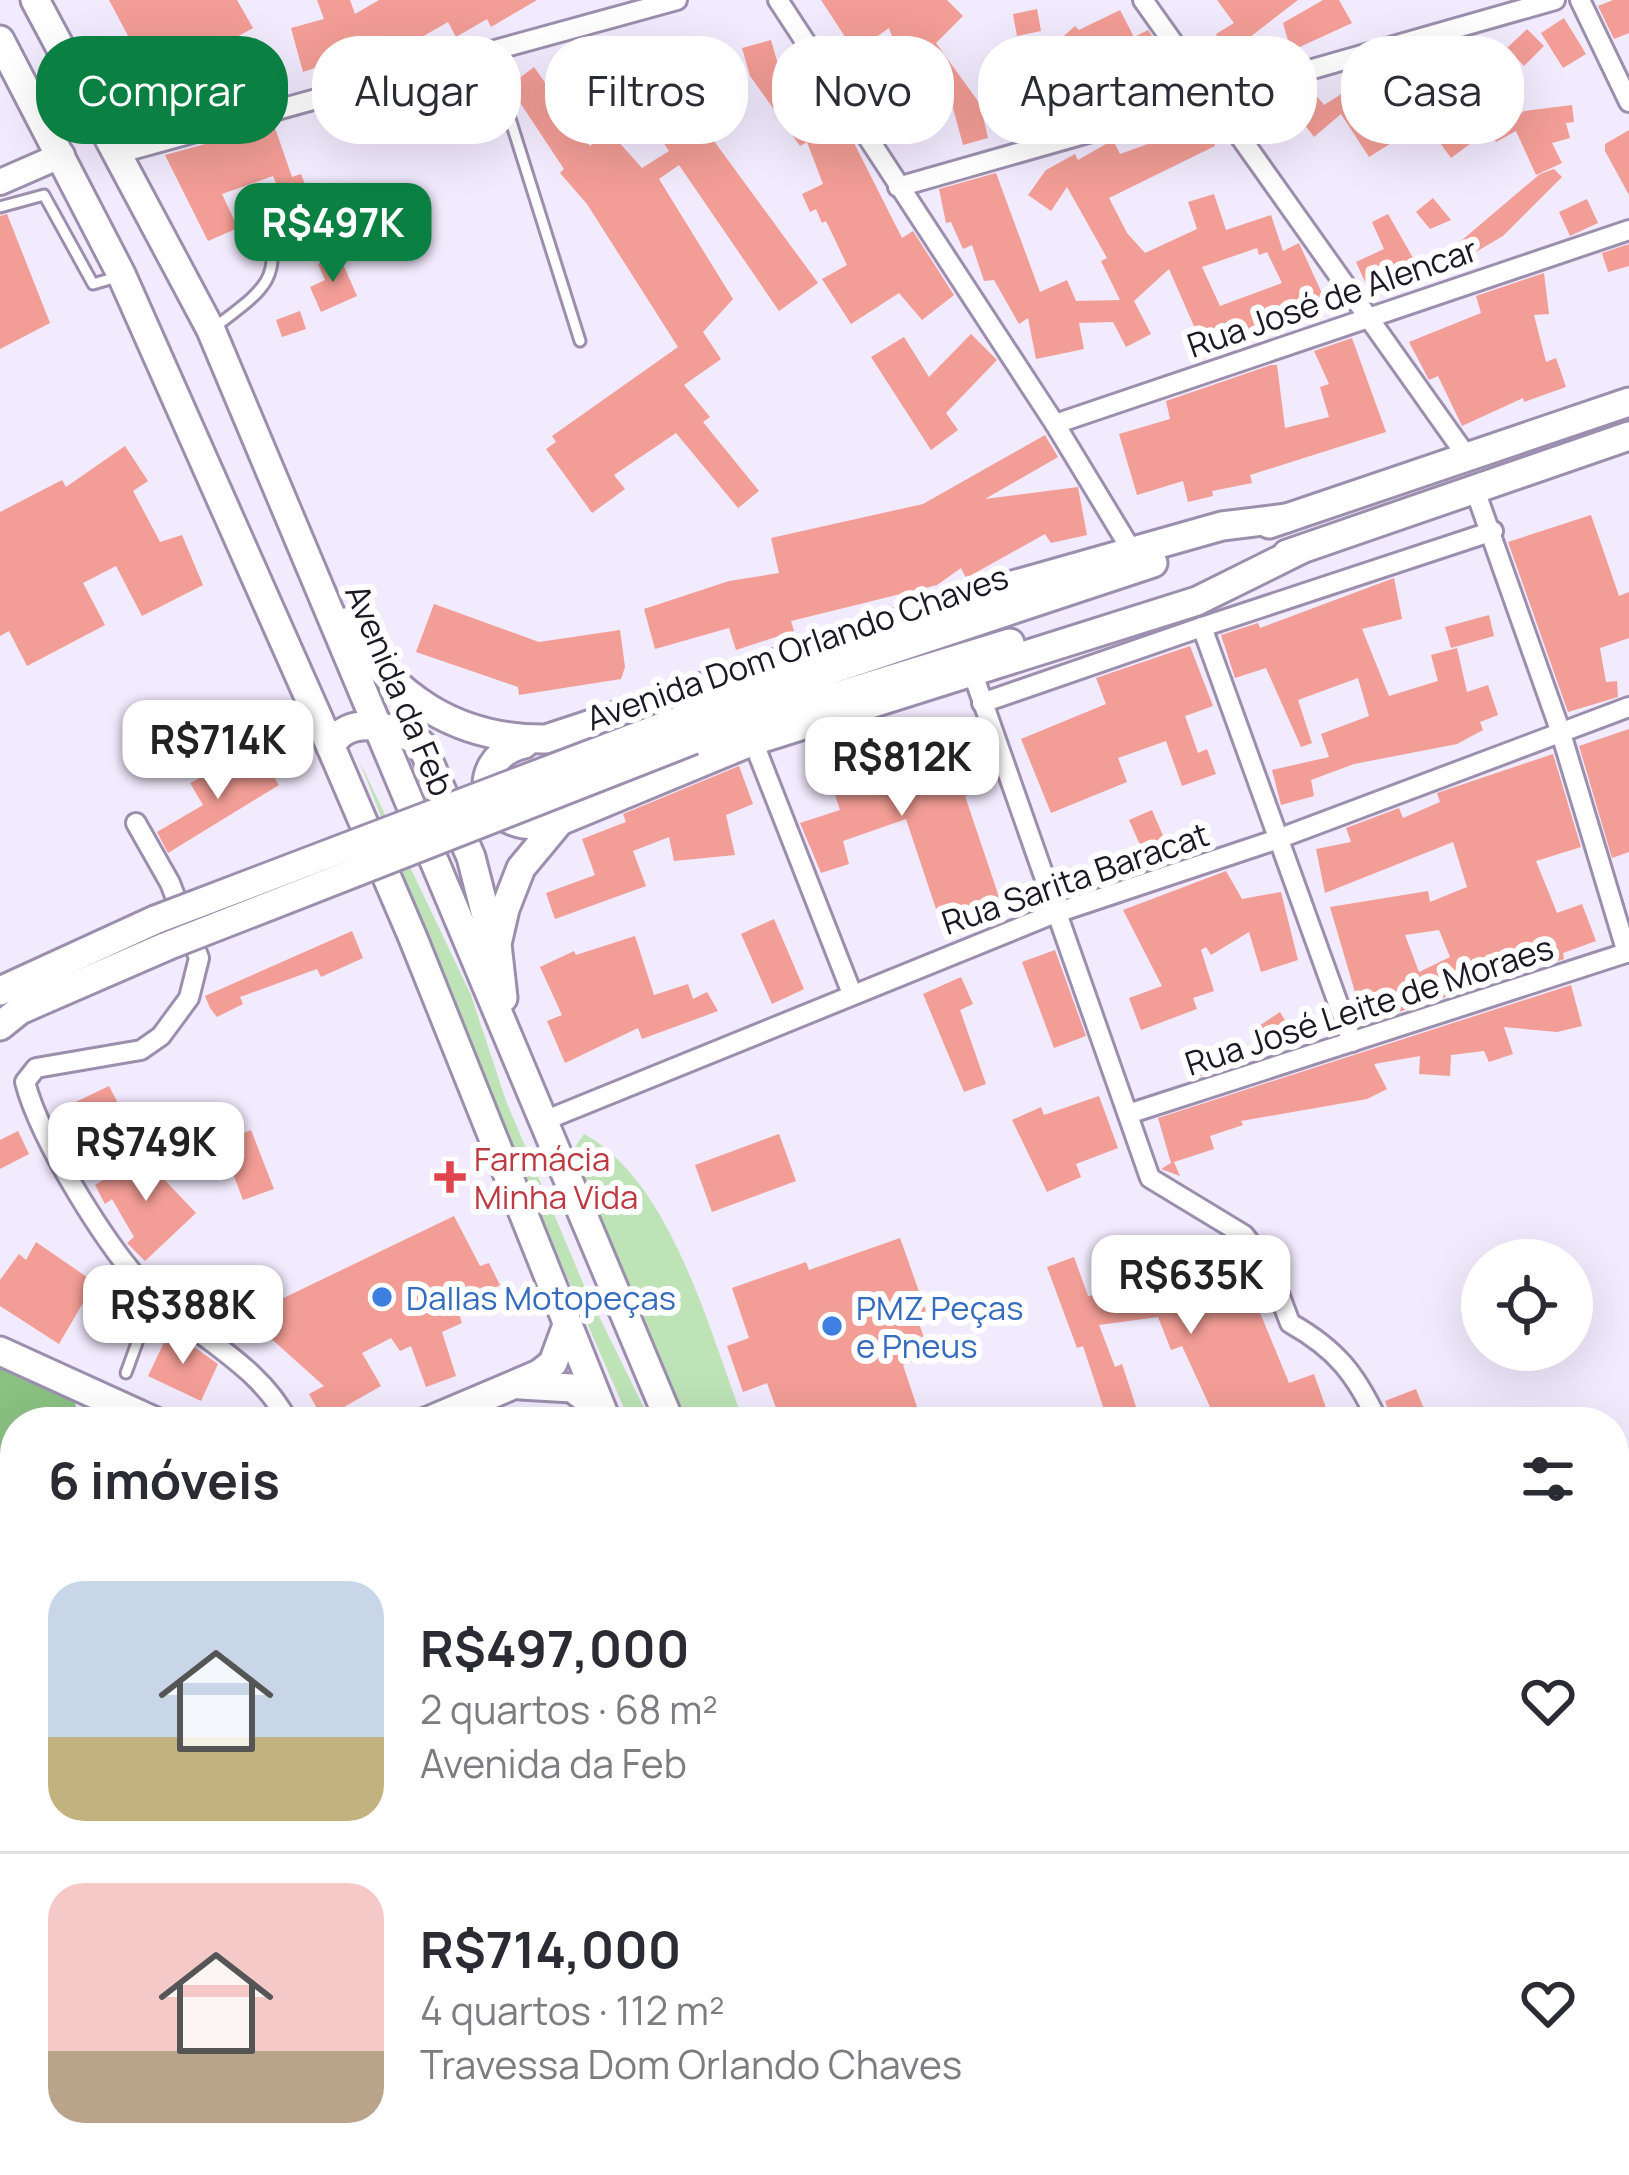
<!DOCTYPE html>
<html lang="pt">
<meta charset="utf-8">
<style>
:root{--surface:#fff;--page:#f2f2f3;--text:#2b2b33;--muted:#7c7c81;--line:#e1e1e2;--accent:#0b8043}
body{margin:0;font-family:Manrope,sans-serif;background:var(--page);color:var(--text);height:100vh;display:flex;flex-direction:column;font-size:45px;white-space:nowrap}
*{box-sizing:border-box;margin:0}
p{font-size:39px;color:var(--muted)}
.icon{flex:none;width:66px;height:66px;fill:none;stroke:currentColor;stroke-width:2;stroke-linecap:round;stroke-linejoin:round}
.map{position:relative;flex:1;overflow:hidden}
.side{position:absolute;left:0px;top:1407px;width:1629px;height:768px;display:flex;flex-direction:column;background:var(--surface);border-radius:48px 48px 0 0;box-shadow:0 12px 48px #0002}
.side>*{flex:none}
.top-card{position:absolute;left:36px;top:36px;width:1557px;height:108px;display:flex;gap:24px}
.tools{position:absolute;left:1461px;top:1239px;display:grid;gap:24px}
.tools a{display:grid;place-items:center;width:132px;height:132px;border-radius:50%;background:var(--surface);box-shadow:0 12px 48px #0002;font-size:60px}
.price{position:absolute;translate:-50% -102px;padding:0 27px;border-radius:24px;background:#fff;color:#222;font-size:39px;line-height:78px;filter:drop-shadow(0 3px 6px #0008)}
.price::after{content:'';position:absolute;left:50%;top:72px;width:36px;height:27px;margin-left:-18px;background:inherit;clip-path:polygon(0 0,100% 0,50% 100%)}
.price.selected{background:var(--accent);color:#fff}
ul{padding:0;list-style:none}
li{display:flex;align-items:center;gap:36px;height:300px;padding:0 48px}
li+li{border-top:3px solid var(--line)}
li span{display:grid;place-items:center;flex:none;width:336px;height:240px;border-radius:36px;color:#555}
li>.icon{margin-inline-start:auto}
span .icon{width:144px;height:144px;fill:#fffc;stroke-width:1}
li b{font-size:51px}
h2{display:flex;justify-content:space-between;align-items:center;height:144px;padding:0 48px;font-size:51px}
.chip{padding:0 42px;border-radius:48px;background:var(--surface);box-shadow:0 12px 48px #0002;font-size:42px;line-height:108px}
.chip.selected{background:var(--accent);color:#fff}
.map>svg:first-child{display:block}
.green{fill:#bde3b7}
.forest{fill:#8bc183}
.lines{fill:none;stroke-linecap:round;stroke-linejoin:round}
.stream{stroke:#a8cbff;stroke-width:6}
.building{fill:#f29d95;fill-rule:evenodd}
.lane-casing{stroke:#9c8fad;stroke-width:15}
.street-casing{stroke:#9c8fad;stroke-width:24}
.secondary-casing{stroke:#9c8fad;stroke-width:30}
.primary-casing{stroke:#9c8fad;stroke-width:33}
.lane{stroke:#fff;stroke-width:9}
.street{stroke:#fff;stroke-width:18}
.secondary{stroke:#fff;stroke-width:24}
.primary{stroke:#fff;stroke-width:27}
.primary-bridge-casing{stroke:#9c8fad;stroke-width:33;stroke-linecap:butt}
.primary-bridge{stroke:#fff;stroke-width:27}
.health-dot{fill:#e0444e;stroke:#fff;stroke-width:4.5}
.shop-dot{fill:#3f7fe0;stroke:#fff;stroke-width:4.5}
.labels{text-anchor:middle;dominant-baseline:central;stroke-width:12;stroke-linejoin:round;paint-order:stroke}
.street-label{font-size:33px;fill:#1d1823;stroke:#fff}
.health-label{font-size:33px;fill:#be3a42;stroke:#fff;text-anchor:start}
.shop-label{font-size:33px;fill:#366cbe;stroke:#fff;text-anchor:start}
</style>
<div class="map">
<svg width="1629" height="2175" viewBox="0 0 1629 2175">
<rect width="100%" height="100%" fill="#f2eafd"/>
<g class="green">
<polygon points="359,760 471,995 506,1101 586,1290 651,1422 630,1422 497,1116"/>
<path d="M584,1134C672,1182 710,1334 744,1422H684L573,1150Z"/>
<polygon points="1614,1725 1629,1726 1629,2175 1561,2175 1556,2160 1614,2160"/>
<polygon points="319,2160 505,2160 488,2174 446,2169 441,2175 319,2175"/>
</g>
<polygon class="forest" points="0,1364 74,1399 80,1422 15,1422 15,2023 0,2024"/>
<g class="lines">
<g class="stream">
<polyline points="0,1864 15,1864"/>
<polyline points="390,2160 397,2175"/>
</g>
</g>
<g class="building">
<polygon points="109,0 237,0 253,28 153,83"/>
<polygon points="317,0 350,0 355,14 379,0 537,0 491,27 487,19 456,37 448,22 399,50 394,41 303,72 291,28 324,19"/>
<polygon points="821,0 947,0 963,16 936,43 980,104 988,138 963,145 952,104 893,118 887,93 911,87 889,28 855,52"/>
<polygon points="1217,0 1298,0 1228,54 1216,34 1234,23"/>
<polygon points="1323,0 1339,0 1352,23 1291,51 1283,23"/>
<polygon points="1613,0 1629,0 1629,33 1614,39 1598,6"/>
<polygon points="1037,9 1041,31 1017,36 1013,14"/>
<polygon points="1120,10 1134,37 1148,30 1166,56 1112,83 1119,93 1099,106 1080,77 1057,98 1030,66 1075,26 1079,30"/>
<polygon points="1564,18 1586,54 1563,68 1541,33"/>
<polygon points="1527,29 1544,46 1524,66 1507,48"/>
<polygon points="771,40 785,89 795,81 818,103 838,142 851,137 902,238 913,231 954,295 922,320 899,293 851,324 822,279 847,265 826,221 822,223 816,209 810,212 802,194 823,184 807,142 800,146 750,76 742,48"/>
<polygon points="648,51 818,283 779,311 679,165 659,179 733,299 703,332 721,359 684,385 710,417 703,422 759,491 738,508 676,433 614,475 625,489 592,513 546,449 556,442 552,436 678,347 587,204 560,173 564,169 509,86 534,67 590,146 608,130 642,168 669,151 656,132 660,129 618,75"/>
<polygon points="1384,66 1408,93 1379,119 1393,142 1369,157 1341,114 1314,137 1294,111 1315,94 1324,105 1357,84 1359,88"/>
<polygon points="1482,86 1513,121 1524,111 1572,105 1574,122 1566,123 1570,138 1552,143 1562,163 1536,175 1516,131 1496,142 1489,130 1451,158 1422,118 1444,103 1455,118"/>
<path d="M1192,117L1195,123L1206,119L1215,146L1109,198L1127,233L1145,253L1197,229L1188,202L1214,194L1226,230L1271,215L1283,251L1299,243L1325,300L1204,349L1169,269L1134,301L1151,334L1126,347L1113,322L1079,323L1084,349L1036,359L1028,318L1019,324L994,280L984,281L972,245L963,249L951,222L946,223L939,189L996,173L1040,292L1067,280L1076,301L1120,300L1101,261L1107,258L1067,187L1051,211L1028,195L1046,170L1075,154L1078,160L1113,140L1120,154L1156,141L1151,129ZM1257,248L1259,255L1267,252L1282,283L1220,306L1202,267Z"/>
<polygon points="274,125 292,177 301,174 313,205 289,215 273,176 222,194 238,228 208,241 165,155"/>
<polygon points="1629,130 1629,195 1605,151 1605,144"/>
<polygon points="1554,169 1562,177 1503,236 1457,263 1448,252 1540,174"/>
<polygon points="1433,198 1451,220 1430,229 1416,212"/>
<polygon points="1587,199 1598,223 1570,236 1559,212"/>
<polygon points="7,214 50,323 0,349 0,216"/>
<polygon points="1388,214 1421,272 1372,297 1356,262 1384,249 1372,222"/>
<polygon points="1629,244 1629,266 1608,272 1602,253"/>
<polygon points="339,255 357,296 321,312 310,287 325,280 318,264"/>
<polygon points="1544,273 1549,314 1534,315 1546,362 1556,358 1566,387 1524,402 1523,398 1462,426 1438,376 1429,380 1409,342 1481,313 1476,296"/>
<polygon points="300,311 306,329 282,337 276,320"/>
<polygon points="971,334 997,360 946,413 958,430 931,450 871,357 904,337 929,377"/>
<polygon points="1352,338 1386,432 1250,475 1252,483 1212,491 1213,496 1188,502 1183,481 1137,495 1119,434 1170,419 1166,401 1271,365 1277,365 1285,428 1329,417 1320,387 1329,384 1314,351"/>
<polygon points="1045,435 1058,457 985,499 1078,487 1087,535 1051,543 1045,534 966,578 961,568 937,585 791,621 794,631 736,650 729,628 655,649 644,609 729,581 779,573 771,538 923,504"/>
<polygon points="125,446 148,481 133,491 160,542 182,535 203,585 142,616 116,566 83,583 105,625 27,666 9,631 0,636 0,512 62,480 66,487"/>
<polygon points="1591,515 1619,596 1629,592 1629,638 1600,648 1606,682 1617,681 1618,697 1568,712 1508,542"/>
<polygon points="1394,578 1402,619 1362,629 1389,696 1438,681 1431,655 1457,648 1467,692 1488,685 1498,715 1480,722 1483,730 1457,744 1354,764 1311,780 1314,796 1281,805 1272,770 1329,757 1321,734 1369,716 1358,678 1298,700 1312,743 1301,747 1266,668 1235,678 1221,635 1258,623 1260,628"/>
<polygon points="434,604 539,642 620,630 625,667 621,679 519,695 518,687 416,652"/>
<polygon points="1489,615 1494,636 1451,648 1445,627"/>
<polygon points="1190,646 1213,706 1185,716 1198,753 1207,749 1216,774 1182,786 1166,741 1118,758 1127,782 1051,813 1021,739 1106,704 1096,678"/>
<polygon points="875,721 898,790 969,769 976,792 965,796 999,897 939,918 906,819 843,841 849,864 821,873 800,823 840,810 817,740"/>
<polygon points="1629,729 1629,852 1612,858 1579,746"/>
<path d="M1553,754L1581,847L1536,861L1557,913L1582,904L1596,941L1563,953L1564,959L1364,1023L1330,907L1428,891L1430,902L1467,887L1453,842L1325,893L1316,849L1351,842L1346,828L1399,808L1403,818L1440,802L1437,793ZM1439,930L1450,957L1419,972L1405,935Z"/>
<polygon points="264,761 279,785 168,853 157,832 203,805 190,783 226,764 233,779"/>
<polygon points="739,766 753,804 726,815 735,855 674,861 669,837 633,851 646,886 555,919 546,893 595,875 582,839 626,822 623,814"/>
<polygon points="1152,810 1167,845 1145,856 1129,820"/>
<polygon points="1226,871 1242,899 1281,892 1298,960 1261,972 1249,932 1211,955 1206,947 1201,950 1214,991 1193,998 1197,1009 1141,1030 1129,998 1162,986 1123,910"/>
<polygon points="774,919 804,989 772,1004 741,934"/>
<polygon points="352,931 363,958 321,977 317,969 240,997 243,1004 217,1017 210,1008 205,996"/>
<polygon points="635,936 654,995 688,984 693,999 707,992 718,1011 642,1039 638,1028 565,1063 547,1021 562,1015 540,967 574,951 576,955"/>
<polygon points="1055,950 1086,1036 1054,1048 1022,962"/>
<polygon points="961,977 973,1004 960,1010 986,1084 964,1092 923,994"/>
<polygon points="1571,985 1582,1026 1557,1032 1504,1027 1513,1054 1489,1062 1484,1051 1451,1055 1450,1076 1419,1074 1420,1056 1374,1064 1387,1089 1367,1099 1241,1121 1243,1125 1210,1136 1214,1149 1174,1162 1180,1176 1161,1169 1171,1163 1158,1118"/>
<polygon points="1280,1012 1292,1032 1268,1047 1256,1028"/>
<polygon points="1232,1042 1239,1064 1189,1080 1182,1059"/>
<polygon points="109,1086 120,1107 69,1132 59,1110"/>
<polygon points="1099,1096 1118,1148 1076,1164 1081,1177 1047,1192 1012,1120 1041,1107 1044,1115"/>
<polygon points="251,1130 274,1189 243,1200 221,1142"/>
<polygon points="18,1131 29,1154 0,1169 0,1140"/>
<polygon points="779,1134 796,1181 712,1212 695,1165"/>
<polygon points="154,1149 164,1166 156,1171 196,1213 145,1261 127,1243 134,1237 112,1199 105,1204 95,1185"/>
<polygon points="454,1216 480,1266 489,1263 500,1285 457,1308 462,1323 442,1332 456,1376 426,1387 411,1346 400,1351 391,1338 362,1353 381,1386 323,1419 309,1394 324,1386 246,1316"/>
<polygon points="1174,1237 1186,1267 1232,1245 1289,1383 1314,1374 1331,1422 1217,1422 1182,1346 1171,1350 1158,1317 1099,1325 1115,1367 1122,1364 1141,1422 1108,1422 1083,1346 1077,1348 1047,1267 1074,1257 1088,1296 1147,1289 1133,1254"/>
<polygon points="900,1238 926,1311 916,1315 930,1355 903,1365 922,1422 781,1422 767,1383 743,1392 727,1346 749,1338 732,1288 806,1262 809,1270"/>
<polygon points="36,1242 97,1284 104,1275 132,1296 116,1318 87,1296 59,1344 0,1306 0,1280 19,1254 26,1260"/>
<polygon points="170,1330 218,1364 201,1401 148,1376"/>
<polygon points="1416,1389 1429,1422 1393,1422 1385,1401"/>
</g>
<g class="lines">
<g class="lane-casing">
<g id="lane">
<polyline points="489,52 580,341"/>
<polyline points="0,207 44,195 93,284 117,277"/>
<path d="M214,328C257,294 286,281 266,224"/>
<polyline points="126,1373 154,1296"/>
<polyline points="934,2175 956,2165"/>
</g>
</g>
<g class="street-casing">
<g id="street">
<polyline points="778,0 1055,424 1132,551"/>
<polyline points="1143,0 1468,458"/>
<polyline points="1580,0 1629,102"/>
<polyline points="120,153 677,0"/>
<polyline points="898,187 1555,0"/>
<polyline points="1055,424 1629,230"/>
<polyline points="1475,490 1560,730 1627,953"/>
<path d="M973,674L1150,1178L1244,1235L1269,1267L1290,1323C1336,1349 1356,1374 1378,1422"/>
<polyline points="982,703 1202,627"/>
<polyline points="753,741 851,991"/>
<path d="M136,823L170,883L199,958L189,998L161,1036L141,1050L36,1068L25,1082C40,1140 110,1254 154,1296C196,1336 262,1367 288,1422"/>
<polyline points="1352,1042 1202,627 1493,531"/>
<polyline points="1128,1114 1629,952"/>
<polyline points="546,1120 1053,914 1275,840 1629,707"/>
<polyline points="0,2135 15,2132"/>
<polyline points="300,2160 302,2175"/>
<polyline points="1299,2160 1305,2175"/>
<polyline points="1037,2175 1075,2160"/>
</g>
</g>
<g class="secondary-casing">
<polyline id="secondary" points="0,182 62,155"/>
</g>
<g class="primary-casing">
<g id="primary">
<polyline points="35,0 211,330 670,1422"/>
<polyline points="0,40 121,274 331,747 413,938 607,1422"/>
<polyline points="1269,524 1629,402"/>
<polyline points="1287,554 1629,436"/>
<path d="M345,622C393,697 456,740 546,739L1013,585L1222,526L1287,518"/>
<polyline points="688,717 1153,563"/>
<polyline points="693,740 1010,643"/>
<path d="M524,744C463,758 480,844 560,821"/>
<path d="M331,747C345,713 397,726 421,744L471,857L492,939"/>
<polyline points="0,991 155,920"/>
<polyline points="503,998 497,944 505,909 521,868 560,821 753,741 1197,601 1300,550"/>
<polyline points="0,1026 20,1010 167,946"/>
<polyline points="0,1351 156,1422"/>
<polyline points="520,1385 572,1388 599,1408"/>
<polyline points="426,1422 539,1374 553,1363 567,1325"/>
<polyline points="959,2160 967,2175"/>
<polyline points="1011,2160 1019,2175"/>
</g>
</g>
<use href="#lane" class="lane"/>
<use href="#street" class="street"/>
<use href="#secondary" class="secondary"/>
<use href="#primary" class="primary"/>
<g class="primary-bridge-casing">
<g id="primary-bridge">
<polyline points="155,920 688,717"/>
<polyline points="167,946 693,740"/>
</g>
</g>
<use href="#primary-bridge" class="primary-bridge"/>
</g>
<path class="health-dot" d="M444 1159h12v12h12v12h-12v12h-12v-12h-12v-12h12z"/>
<g class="shop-dot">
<circle cx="382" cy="1297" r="12"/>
<circle cx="832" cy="1326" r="12"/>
</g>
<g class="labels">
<g class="street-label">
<text transform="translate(1332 297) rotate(-19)">Rua José de Alencar</text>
<text transform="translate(797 647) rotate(-19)">Avenida Dom Orlando Chaves</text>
<text transform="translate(400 690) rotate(67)">Avenida da Feb</text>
<text transform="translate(1075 878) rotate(-19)">Rua Sarita Baracat</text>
<text transform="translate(1369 1005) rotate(-18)">Rua José Leite de Moraes</text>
</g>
<g class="health-label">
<text x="474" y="1158">Farmácia<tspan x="474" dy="38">Minha Vida</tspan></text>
</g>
<g class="shop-label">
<text x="406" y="1297">Dallas Motopeças</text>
<text x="856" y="1307">PMZ Peças<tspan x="856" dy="38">e Pneus</tspan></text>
</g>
</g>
</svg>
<div class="tools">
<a><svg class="icon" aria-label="locate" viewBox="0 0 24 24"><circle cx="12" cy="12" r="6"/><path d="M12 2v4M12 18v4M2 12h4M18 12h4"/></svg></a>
</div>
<b class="price selected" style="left:333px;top:285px">R$497K</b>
<b class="price" style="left:218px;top:802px">R$714K</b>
<b class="price" style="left:902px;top:819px">R$812K</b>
<b class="price" style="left:146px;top:1204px">R$749K</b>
<b class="price" style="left:1191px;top:1337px">R$635K</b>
<b class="price" style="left:183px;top:1367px">R$388K</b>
<div class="top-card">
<a class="chip selected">Comprar</a>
<a class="chip">Alugar</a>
<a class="chip">Filtros</a>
<a class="chip">Novo</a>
<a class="chip">Apartamento</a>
<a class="chip">Casa</a>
</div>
<section class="side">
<h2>6 imóveis<svg class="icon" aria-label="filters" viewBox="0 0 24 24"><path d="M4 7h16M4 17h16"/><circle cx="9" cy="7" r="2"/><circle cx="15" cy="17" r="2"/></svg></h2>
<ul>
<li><span style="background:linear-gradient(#c9d6e8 65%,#c2b280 0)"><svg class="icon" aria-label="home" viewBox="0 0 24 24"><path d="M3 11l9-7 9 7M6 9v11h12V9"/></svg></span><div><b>R$497,000</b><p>2 quartos · 68 m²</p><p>Avenida da Feb</p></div><svg class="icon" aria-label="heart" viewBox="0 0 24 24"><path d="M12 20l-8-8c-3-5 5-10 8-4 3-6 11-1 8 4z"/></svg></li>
<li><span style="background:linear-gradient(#f6c9c9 70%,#b9a48a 0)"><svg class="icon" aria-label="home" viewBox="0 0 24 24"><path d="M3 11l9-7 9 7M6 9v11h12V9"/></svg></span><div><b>R$714,000</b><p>4 quartos · 112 m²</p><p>Travessa Dom Orlando Chaves</p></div><svg class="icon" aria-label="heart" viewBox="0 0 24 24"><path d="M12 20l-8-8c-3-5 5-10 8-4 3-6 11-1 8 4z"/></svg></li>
</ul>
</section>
</div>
